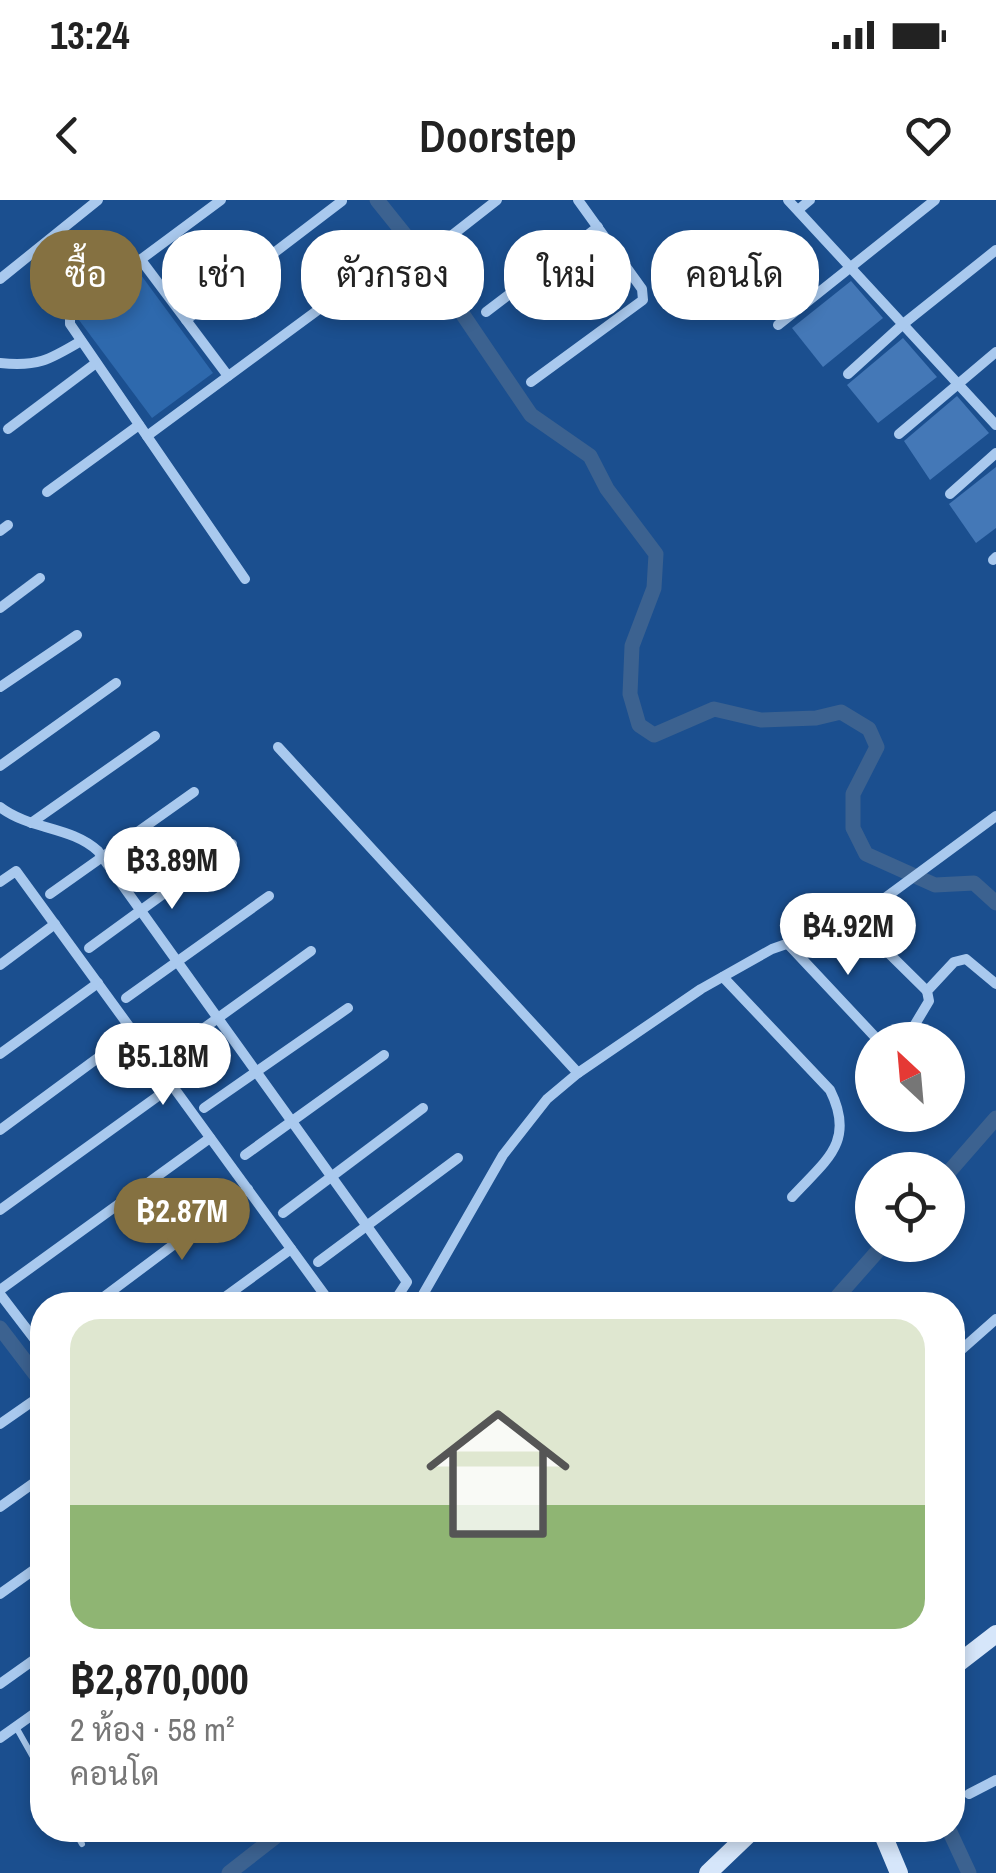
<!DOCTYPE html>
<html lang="th">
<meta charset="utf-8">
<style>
:root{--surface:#fff;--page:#f2f2f2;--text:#222;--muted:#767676;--line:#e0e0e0;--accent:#857141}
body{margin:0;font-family:"Archivo Narrow",Sarabun,sans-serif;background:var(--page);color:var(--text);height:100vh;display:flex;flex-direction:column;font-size:38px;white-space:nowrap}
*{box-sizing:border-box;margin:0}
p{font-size:32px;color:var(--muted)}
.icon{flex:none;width:55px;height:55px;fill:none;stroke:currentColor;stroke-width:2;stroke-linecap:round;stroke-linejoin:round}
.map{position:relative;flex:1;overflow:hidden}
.panel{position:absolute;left:30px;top:1092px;width:935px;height:550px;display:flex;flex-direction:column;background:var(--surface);border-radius:40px;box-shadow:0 5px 15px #0003}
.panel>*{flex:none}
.hud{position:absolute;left:30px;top:30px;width:938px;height:90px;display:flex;gap:20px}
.needle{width:65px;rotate:334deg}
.tools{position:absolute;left:855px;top:822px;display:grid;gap:20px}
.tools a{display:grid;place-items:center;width:110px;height:110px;border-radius:50%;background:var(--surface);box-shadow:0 5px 15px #0003;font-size:50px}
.price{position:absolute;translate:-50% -85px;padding:0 22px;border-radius:35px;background:#fff;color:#222;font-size:32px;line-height:65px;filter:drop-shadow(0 2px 5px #0008)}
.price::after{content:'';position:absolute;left:50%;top:60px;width:30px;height:22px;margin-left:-15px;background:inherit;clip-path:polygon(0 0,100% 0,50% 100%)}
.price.on{background:var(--accent);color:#fff}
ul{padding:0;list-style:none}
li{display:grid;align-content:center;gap:20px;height:530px;padding:0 40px}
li+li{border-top:2px solid var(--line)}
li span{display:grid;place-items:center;height:310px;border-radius:30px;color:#555}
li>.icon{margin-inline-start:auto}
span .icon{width:180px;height:180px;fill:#fffc;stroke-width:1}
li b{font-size:42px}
.chip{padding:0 35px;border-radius:40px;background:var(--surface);box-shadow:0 5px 15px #0003;font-size:35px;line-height:90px}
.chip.on{background:var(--accent);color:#fff}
.status{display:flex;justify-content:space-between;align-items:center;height:70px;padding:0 50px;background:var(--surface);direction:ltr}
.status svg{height:28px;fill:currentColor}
header{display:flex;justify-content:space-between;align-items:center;height:130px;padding:0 40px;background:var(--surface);font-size:45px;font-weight:600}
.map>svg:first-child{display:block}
.green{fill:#2e69ad}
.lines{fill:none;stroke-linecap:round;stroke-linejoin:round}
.canal{stroke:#3c6290;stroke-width:15}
.building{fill:#4478b7}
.lane{stroke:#a9c9ee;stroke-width:6}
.street{stroke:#a9c9ee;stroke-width:10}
.secondary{stroke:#d6e6fa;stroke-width:18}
</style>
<div class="status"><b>13:24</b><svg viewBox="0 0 49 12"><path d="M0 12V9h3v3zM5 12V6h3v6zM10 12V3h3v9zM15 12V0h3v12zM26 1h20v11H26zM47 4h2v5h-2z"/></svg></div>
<header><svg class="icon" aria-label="back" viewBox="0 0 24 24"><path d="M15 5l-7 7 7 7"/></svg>Doorstep<svg class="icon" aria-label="heart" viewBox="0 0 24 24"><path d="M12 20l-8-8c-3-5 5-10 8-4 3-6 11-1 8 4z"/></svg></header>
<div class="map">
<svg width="996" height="1673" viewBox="0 0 996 1673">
<rect width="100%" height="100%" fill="#1b4f8f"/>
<polygon class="green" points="138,71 213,173 152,218 76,116"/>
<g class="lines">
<g class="canal">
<polyline points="377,0 430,66 531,215 590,256 607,289 656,354 654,388 632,446 630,494 639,525 654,535 714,509 761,520 816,518 841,512 869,529 877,547 853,594 853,628 866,654 935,685 974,683 996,703"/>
<polyline points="948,973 996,918"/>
<polyline points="830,1105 883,1045"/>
<polyline points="0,1128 42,1183"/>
<polyline points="949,1630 969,1673"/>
<polyline points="229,1673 284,1630"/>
</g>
</g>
<g class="building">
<polygon points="851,81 883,118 823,167 792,128"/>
<polygon points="903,138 937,177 878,223 847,185"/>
<polygon points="957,196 989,233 930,280 904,241"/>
<polygon points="996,267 996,328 976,343 949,304"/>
</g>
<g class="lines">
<g class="lane">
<polyline points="16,1527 42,1573"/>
<polyline points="74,1630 82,1644"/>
</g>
<g class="street">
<polyline points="221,0 70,112 70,124 245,379"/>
<polyline points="788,0 996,225"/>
<polyline points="798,10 810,0"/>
<polyline points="437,47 497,0"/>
<polyline points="141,60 228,176"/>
<polyline points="0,79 98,0"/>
<polyline points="486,112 598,27"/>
<polyline points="186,120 342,1"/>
<polyline points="778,125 935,0"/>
<path d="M0,163C38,167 49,160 81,141"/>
<polyline points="848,174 902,125 996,50"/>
<polyline points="531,182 643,100 642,89 578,0"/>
<polyline points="8,229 96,163"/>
<polyline points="899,234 996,152"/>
<polyline points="147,236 383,62"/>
<polyline points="47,292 139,225"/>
<polyline points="950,294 996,253"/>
<polyline points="0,331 8,325"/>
<polyline points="993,360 996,357"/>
<polyline points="0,408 40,378"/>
<polyline points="0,487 77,435"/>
<polyline points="278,547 578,873"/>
<polyline points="0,566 116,483"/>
<path d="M0,607C30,630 71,626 98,651L407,1082L392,1105"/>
<polyline points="31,623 155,536"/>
<polyline points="0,682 16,671 332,1105"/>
<polyline points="50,694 194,592"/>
<polyline points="855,720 927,791"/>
<polyline points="788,744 878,840"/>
<polyline points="89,748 232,644"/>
<polyline points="0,765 55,724"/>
<path d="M723,777L830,890C856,942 826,960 792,997"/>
<polyline points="126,798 269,696"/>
<polyline points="914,840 914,826 929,801 927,791 954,762 966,759 996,784"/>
<polyline points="0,854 98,783"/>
<polyline points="168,854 311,751"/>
<polyline points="204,908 348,808"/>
<polyline points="0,930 133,832"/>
<polyline points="245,955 384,855"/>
<polyline points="0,1010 172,886"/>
<polyline points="283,1013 423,908"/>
<polyline points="318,1062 458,958"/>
<polyline points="0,1090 210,938"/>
<polyline points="0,1094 42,1149"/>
<polyline points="93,1105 248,989"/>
<polyline points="214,1105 291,1049"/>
<polyline points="417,1105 503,955 547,899 578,873 701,789 772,749 855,720 996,616"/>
<polyline points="952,1158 996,1119"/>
<polyline points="0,1224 33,1201"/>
<polyline points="0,1307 42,1277"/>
<polyline points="0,1394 42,1364"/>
<polyline points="0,1484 42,1454"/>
<polyline points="0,1538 42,1508"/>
<polyline points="969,1594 996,1580"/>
</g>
<g class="secondary">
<polyline points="952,1468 996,1434"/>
<polyline points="881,1630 899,1673"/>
<polyline points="708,1673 753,1630"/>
</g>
</g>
</svg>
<div class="tools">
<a><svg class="needle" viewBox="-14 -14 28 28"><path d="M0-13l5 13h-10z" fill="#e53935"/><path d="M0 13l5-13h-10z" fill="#767676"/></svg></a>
<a><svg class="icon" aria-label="locate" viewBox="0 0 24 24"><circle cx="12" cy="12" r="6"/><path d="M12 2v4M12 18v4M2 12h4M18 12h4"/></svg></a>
</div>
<b class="price" style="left:172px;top:712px">฿3.89M</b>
<b class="price" style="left:848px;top:778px">฿4.92M</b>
<b class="price" style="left:163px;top:908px">฿5.18M</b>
<b class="price on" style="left:182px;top:1063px">฿2.87M</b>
<div class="hud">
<a class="chip on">ซื้อ</a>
<a class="chip">เช่า</a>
<a class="chip">ตัวกรอง</a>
<a class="chip">ใหม่</a>
<a class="chip">คอนโด</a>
</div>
<section class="panel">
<ul>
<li><span style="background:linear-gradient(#dfe7d0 60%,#8fb573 0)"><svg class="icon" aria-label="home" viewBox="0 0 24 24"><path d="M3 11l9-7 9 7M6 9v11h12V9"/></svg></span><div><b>฿2,870,000</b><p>2 ห้อง · 58 m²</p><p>คอนโด</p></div></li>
</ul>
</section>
</div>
